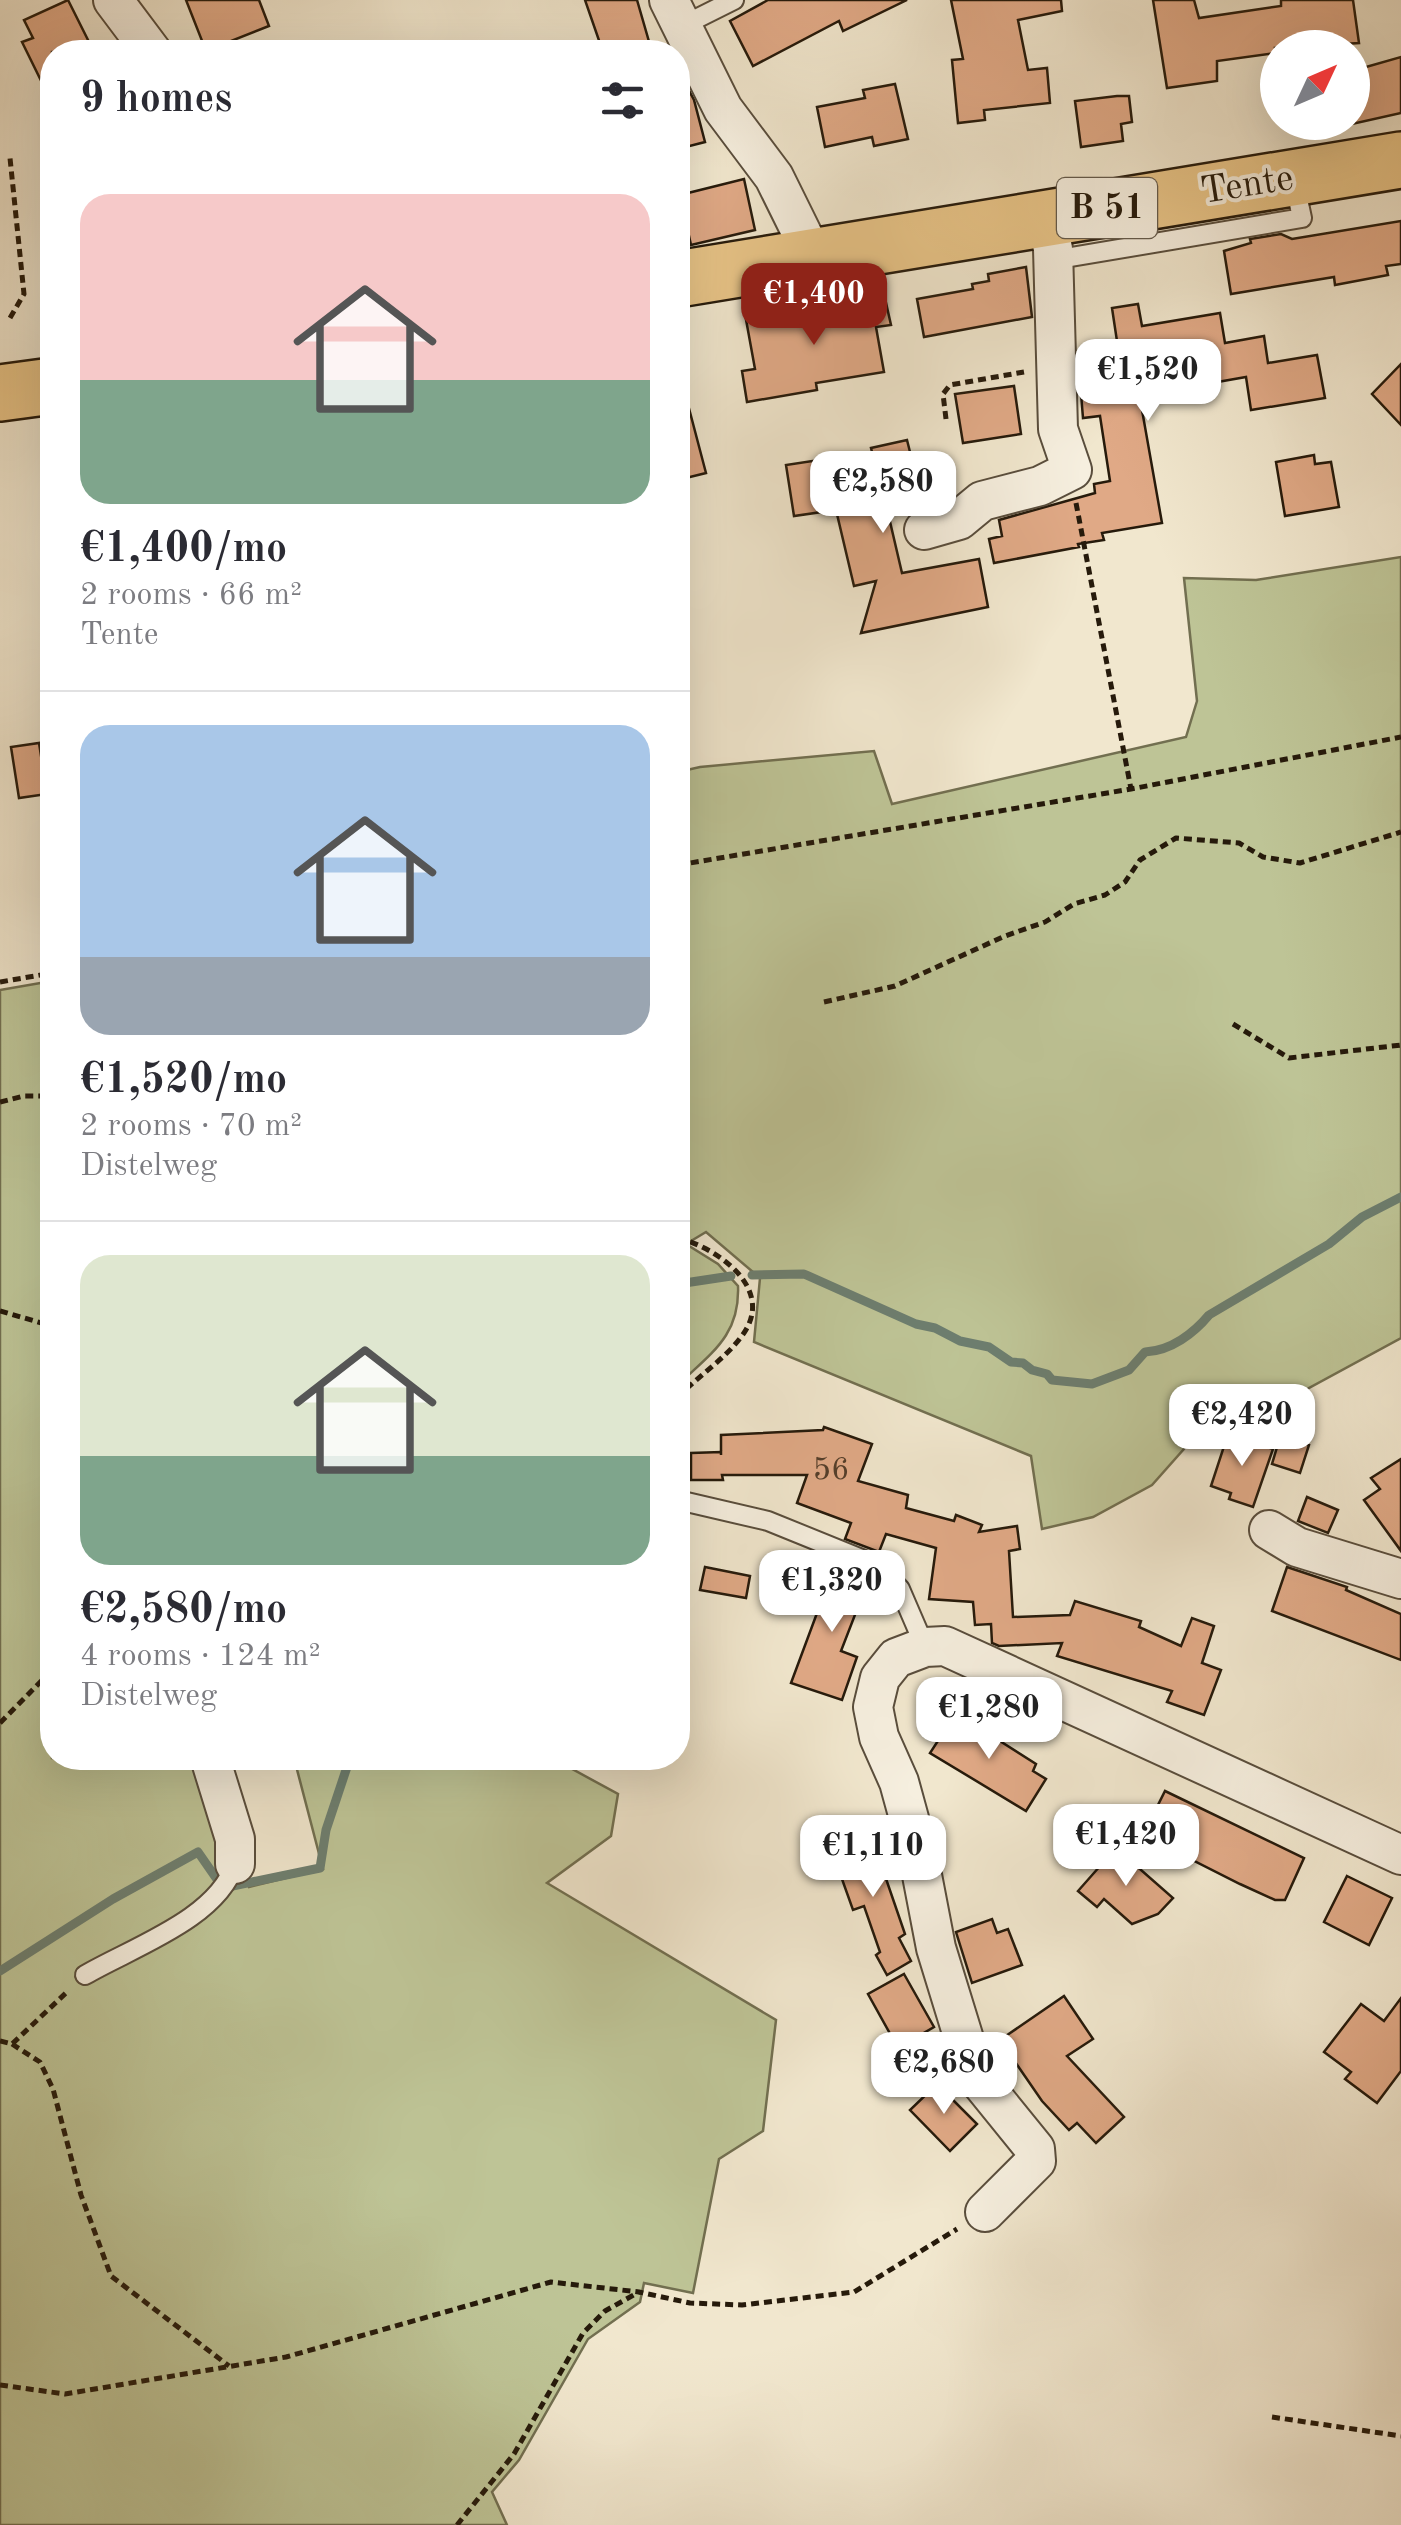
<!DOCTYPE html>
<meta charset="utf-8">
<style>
:root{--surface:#fff;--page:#f7f7f7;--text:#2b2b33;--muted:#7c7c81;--line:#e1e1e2;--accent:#8f2418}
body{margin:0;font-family:"Old Standard TT",serif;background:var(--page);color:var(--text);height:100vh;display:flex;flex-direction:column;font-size:38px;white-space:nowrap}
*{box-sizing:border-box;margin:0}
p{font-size:32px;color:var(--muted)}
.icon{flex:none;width:55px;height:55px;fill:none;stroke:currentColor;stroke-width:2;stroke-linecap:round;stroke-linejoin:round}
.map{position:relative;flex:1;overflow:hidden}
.drawer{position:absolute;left:40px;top:40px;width:650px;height:1730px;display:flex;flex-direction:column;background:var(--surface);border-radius:40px;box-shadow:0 10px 40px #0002}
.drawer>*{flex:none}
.needle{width:65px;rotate:46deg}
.buttons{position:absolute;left:1260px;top:30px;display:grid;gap:20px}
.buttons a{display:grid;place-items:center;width:110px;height:110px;border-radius:50%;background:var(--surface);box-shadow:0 10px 40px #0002;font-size:50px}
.price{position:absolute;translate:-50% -85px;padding:0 22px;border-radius:20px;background:#fff;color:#222;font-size:32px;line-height:65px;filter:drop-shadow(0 2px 5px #0008)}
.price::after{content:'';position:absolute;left:50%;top:60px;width:30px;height:22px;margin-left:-15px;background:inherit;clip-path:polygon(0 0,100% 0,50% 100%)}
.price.active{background:var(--accent);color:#fff}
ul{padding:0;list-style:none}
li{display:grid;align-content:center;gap:20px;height:530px;padding:0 40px}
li+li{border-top:2px solid var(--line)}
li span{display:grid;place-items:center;height:310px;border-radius:30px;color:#555}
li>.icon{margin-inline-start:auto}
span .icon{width:180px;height:180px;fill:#fffc;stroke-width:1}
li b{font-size:42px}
h2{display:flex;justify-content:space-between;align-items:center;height:120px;padding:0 40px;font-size:42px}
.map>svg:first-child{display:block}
.green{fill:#bec496;stroke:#726f50;stroke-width:2.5}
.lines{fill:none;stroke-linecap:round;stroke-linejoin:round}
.stream{stroke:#6d7e6f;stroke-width:9}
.building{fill:#e0a986;stroke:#261a0b;stroke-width:2.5}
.lane-casing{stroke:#594d3c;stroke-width:22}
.street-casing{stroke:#594d3c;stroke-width:42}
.primary-casing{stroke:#261a0b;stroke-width:60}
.path{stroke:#261a0b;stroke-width:5;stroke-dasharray:8 5;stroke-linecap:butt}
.lane{stroke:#f6efdf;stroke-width:18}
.street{stroke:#f6efdf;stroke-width:38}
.primary{stroke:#e8c487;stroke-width:55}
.labels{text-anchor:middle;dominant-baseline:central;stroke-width:8;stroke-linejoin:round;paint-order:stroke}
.number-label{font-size:32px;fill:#543e2a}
.shield{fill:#f6efdf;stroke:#645a4b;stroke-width:2.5}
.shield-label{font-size:35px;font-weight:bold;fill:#261a0b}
.street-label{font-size:38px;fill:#261a0b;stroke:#f6efdf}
</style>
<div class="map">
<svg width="1401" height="2525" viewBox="0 0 1401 2525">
<rect width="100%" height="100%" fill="#f1e7ce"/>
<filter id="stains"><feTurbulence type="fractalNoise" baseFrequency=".002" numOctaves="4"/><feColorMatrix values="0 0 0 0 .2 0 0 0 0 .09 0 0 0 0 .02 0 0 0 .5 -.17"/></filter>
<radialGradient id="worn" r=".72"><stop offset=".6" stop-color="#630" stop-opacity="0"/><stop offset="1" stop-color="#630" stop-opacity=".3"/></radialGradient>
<g class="green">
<path d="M1401,557V1338L1272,1408L1215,1414L1152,1485L1093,1517L1042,1529L1031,1456L754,1342L760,1278L706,1232L686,1244L718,1264L738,1286C740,1336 711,1353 678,1385V772L700,767L874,751L892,804L1186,737L1197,701L1184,578L1256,580Z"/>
<polygon points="52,981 52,1758 194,1758 249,1887 323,1869 294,1758 552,1758 618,1794 611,1836 547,1883 776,2020 763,2131 719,2159 693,2293 644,2283 640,2302 588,2339 519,2460 492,2492 507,2525 0,2525 0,990"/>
</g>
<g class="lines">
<g class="stream">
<path d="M752,1275L804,1274L916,1324L935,1328L960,1341L989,1347L1011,1362L1023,1363L1032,1370L1047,1374L1052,1380L1092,1384L1129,1370L1145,1352C1171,1351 1194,1333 1209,1315L1329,1244L1362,1217L1401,1197"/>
<polyline points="678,1284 731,1276"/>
<polyline points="0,1971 113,1899 198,1852 223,1888 320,1868 326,1830 350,1758"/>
</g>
</g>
<g class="building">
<polygon points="68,0 94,52 52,52 52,103 22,42 33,38 24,20"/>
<polygon points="186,0 259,0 269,26 206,51"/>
<polygon points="585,0 637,0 652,52 603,52"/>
<polygon points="768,0 907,0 843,31 839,21 753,66 730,21"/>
<polygon points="951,0 1061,0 1062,11 1018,20 1028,70 1047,68 1050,103 984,110 985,120 958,123 952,60 963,59"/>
<polygon points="1153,0 1194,0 1199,18 1281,6 1281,0 1353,0 1359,43 1275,48 1276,53 1217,61 1217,81 1167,88"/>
<polygon points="1401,57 1401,113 1352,124 1352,71"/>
<polygon points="678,70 694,100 705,142 678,149"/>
<polygon points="895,84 908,139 874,146 872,137 825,147 817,107 865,98 863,90"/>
<polygon points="1117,96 1129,96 1132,122 1121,124 1123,141 1081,147 1075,101"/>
<polygon points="744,179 755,230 691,245 680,195"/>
<polygon points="1401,221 1401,264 1386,266 1388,275 1335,285 1334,277 1231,294 1224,251 1251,243 1250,239 1281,234 1292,239"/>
<polygon points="1026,267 1032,317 924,337 917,299 973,289 972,284 989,281 988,274"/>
<polygon points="882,285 891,325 876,327 884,372 816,383 817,390 747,402 742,371 755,369 745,314 785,307 788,326 859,316 855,289"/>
<polygon points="1138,304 1142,326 1220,313 1225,343 1264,336 1268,363 1317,355 1325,398 1251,410 1246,377 1189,387 1186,367 1136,376 1162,523 1102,533 1104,540 1078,544 1079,547 994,563 989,539 1002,536 999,520 1095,493 1094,484 1110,481 1100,416 1083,418 1079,368 1120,361 1112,308"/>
<polygon points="1401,364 1401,425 1372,394"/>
<polygon points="1014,386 1021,434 963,443 955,394"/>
<polygon points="686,397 706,473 678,480 678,398"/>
<polygon points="907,440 919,488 884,496 902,573 979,559 988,607 861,633 876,581 854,586 836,510 794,516 786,465 872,452 871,448"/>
<polygon points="1314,455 1315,464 1331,462 1339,507 1285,516 1276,462"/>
<polygon points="39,743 47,794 19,798 11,747"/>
<polygon points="824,1427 872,1444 858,1481 908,1495 906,1508 954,1521 956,1515 982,1525 979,1532 1017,1526 1020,1549 1009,1551 1013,1617 1070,1615 1075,1601 1141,1621 1139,1627 1181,1646 1192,1618 1214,1626 1202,1663 1221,1670 1204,1715 1167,1702 1172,1691 1057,1656 1062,1643 999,1646 992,1643 991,1624 975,1625 973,1602 929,1599 936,1548 886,1534 879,1552 845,1539 851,1523 797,1503 807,1475 722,1475 723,1480 691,1480 691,1453 721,1452 721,1455 721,1435 823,1430"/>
<polygon points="1228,1434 1273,1449 1253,1507 1229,1499 1231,1493 1211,1486"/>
<polygon points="1281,1434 1309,1445 1300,1473 1272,1464"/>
<polygon points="1401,1459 1401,1551 1364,1500 1380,1489 1371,1478"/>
<polygon points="1307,1497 1338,1510 1328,1533 1298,1521"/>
<polygon points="836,1562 870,1576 841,1651 857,1657 842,1700 791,1683"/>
<polygon points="705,1567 750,1576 746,1598 700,1590"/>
<polygon points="1287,1567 1347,1587 1346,1590 1401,1614 1401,1660 1272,1611"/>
<polygon points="956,1713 1036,1764 1033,1771 1046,1779 1026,1811 930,1753"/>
<polygon points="1165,1791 1304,1858 1285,1900 1275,1900 1240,1884 1143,1835"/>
<polygon points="872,1838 905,1934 899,1938 911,1961 887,1975 876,1955 880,1952 864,1906 853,1910 832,1851"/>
<polygon points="1116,1848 1173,1898 1158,1914 1132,1924 1104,1899 1097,1907 1078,1891"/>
<polygon points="1347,1876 1392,1898 1369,1945 1324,1922"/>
<polygon points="992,1919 997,1933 1008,1929 1022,1965 972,1983 956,1932"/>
<polygon points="904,1974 934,2027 898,2048 868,1994"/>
<polygon points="1064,1996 1093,2039 1067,2056 1124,2117 1096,2143 1077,2123 1069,2130 1042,2101 1000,2040"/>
<polygon points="1401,1998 1401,2071 1377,2103 1345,2079 1351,2072 1324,2052 1361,2004 1384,2021"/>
<polygon points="937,2084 977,2124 950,2151 910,2110"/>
</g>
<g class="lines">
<g class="lane-casing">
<g id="lane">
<polyline points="682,26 734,0"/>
<polyline points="1053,260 1302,218 1295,185"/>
<polyline points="678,1500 768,1521 879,1566 900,1589 925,1647"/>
<path d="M85,1975C133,1947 217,1919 235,1864"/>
</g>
</g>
<g class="street-casing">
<g id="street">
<polyline points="113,0 152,52"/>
<polyline points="669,0 723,109 774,177 814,258"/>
<polyline points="924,530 959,520 982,501 1040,486 1072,470 1058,429 1053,249 1047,219"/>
<polyline points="1269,1530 1297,1547 1401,1579"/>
<polyline points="210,1758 235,1839 235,1864"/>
<polyline points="985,2212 1036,2161 1035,2149 975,2075 936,1948 916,1844 899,1782 879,1737 873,1707 880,1678 896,1658 925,1647 945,1646 1401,1855"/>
</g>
</g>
<g class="primary-casing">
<g id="primary">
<polyline points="678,279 1401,160"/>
<polyline points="0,393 52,386"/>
</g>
</g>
<g class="path">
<polyline points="10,318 24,294 10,158"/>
<polyline points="946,419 943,394 950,385 1024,372"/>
<polyline points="1076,503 1131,789"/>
<polyline points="678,865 1131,789 1401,737"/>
<polyline points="0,982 52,973"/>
<polyline points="824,1002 895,986 1005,936 1045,922 1074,904 1105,895 1125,882 1140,860 1176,838 1239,843 1263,857 1300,863 1401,832"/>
<polyline points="1233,1024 1289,1058 1401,1045"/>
<polyline points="0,1102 24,1096 52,1096"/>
<path d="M678,1238C718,1248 778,1290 741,1337C725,1359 697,1377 678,1397"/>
<polyline points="0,1311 52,1326"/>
<polyline points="0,1723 52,1670"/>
<polyline points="0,2041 12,2044 68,1991"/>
<polyline points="12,2044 40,2062 53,2089 81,2195 111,2276 229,2366"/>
<polyline points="0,2385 65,2394 286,2357 551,2282 639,2292 690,2303 742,2305 854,2292 957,2229"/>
<polyline points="1272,2417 1401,2436"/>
<polyline points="457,2525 514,2454 583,2333 605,2311 639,2292"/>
</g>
<use href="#lane" class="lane"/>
<use href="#street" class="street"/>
<use href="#primary" class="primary"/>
</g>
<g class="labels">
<g class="number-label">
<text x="831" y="1471">56</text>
</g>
<rect class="shield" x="1057" y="178" width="100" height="60" rx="8"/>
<g class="shield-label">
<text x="1107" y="208">B 51</text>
</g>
<g class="street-label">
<text transform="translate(1247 186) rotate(-9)">Tente</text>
</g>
</g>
<rect width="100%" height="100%" filter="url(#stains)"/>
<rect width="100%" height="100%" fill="url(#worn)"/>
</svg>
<div class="buttons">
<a><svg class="needle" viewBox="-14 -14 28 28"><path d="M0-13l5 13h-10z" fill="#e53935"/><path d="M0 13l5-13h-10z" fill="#7c7c81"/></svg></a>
</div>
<b class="price active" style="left:814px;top:348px">€1,400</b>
<b class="price" style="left:1148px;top:424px">€1,520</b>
<b class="price" style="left:883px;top:536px">€2,580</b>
<b class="price" style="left:1242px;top:1469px">€2,420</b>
<b class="price" style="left:832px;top:1635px">€1,320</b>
<b class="price" style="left:989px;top:1762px">€1,280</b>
<b class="price" style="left:1126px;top:1889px">€1,420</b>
<b class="price" style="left:873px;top:1900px">€1,110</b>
<b class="price" style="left:944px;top:2117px">€2,680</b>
<section class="drawer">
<h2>9 homes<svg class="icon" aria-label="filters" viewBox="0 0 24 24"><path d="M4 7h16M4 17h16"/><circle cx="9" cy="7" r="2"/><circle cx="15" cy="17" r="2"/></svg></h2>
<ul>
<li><span style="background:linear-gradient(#f6c9c9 60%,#7fa58c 0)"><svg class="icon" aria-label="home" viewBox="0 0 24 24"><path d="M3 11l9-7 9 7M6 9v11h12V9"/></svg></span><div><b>€1,400/mo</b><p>2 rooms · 66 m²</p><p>Tente</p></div></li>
<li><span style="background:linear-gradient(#a9c7e8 75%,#9aa5b1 0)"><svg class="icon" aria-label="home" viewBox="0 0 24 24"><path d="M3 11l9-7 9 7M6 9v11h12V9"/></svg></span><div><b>€1,520/mo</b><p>2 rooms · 70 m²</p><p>Distelweg</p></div></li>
<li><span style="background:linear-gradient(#dfe7d0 65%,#7fa58c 0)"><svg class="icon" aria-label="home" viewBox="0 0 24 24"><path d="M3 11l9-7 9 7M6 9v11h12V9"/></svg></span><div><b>€2,580/mo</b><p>4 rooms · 124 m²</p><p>Distelweg</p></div></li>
</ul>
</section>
</div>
